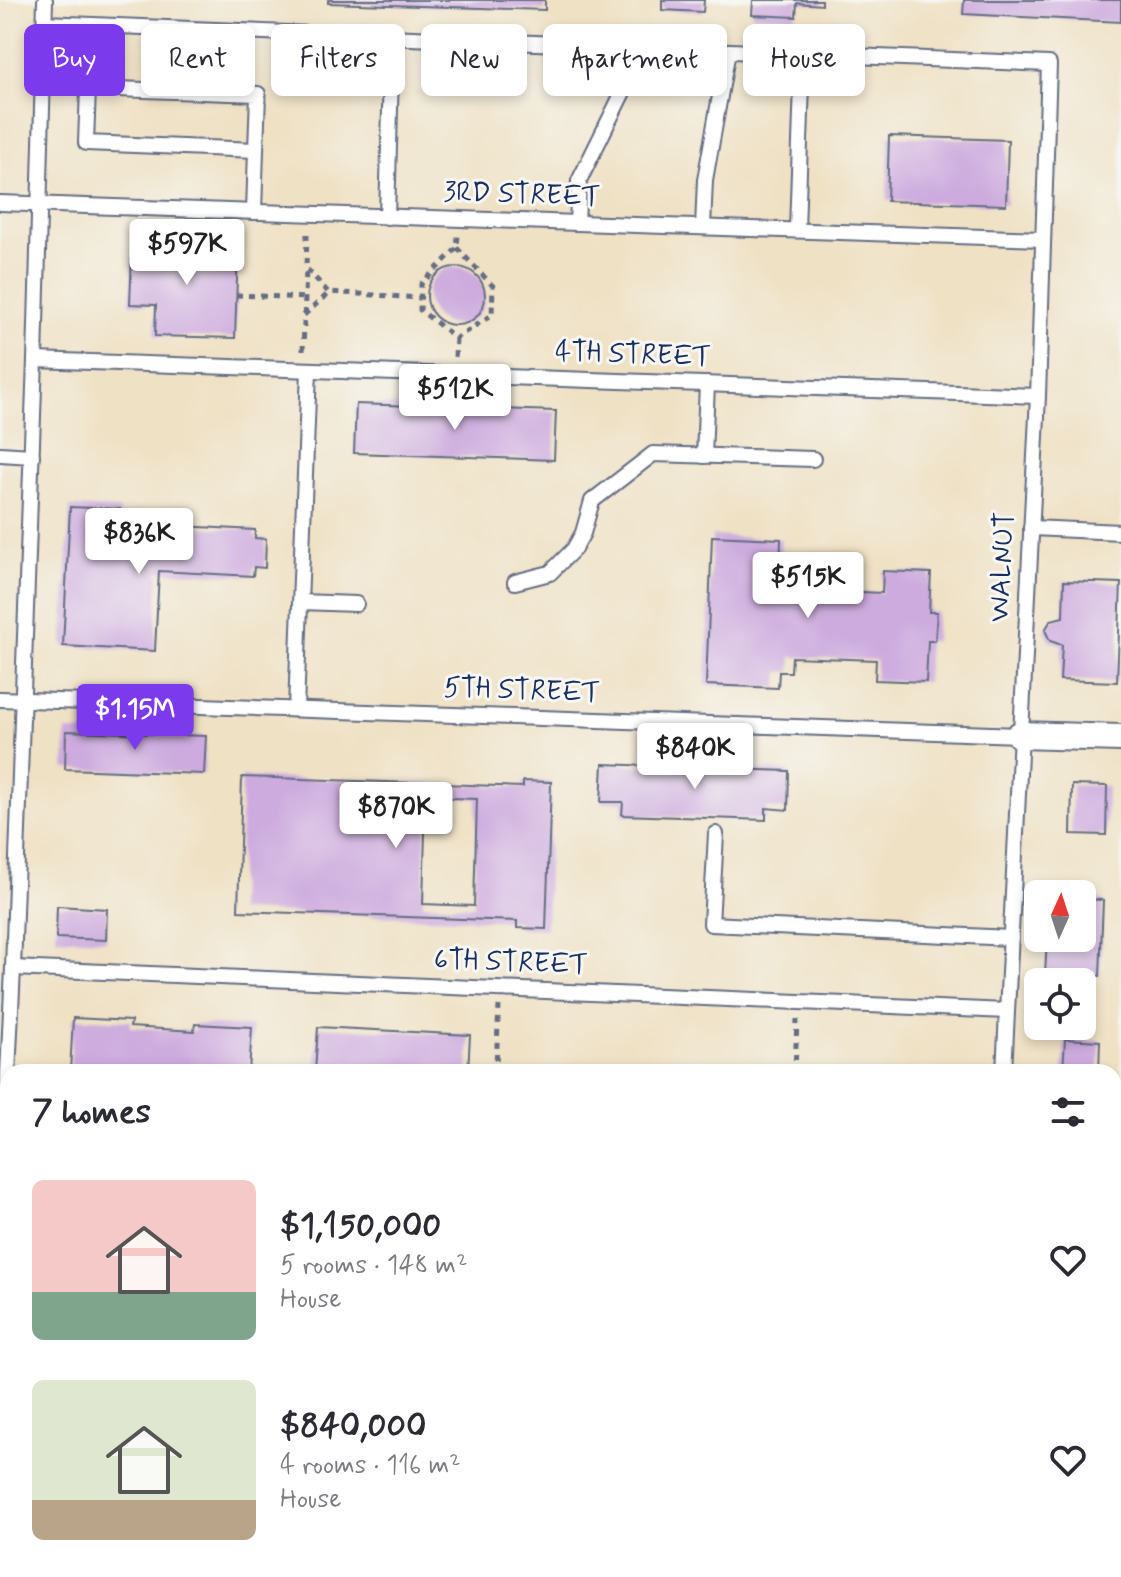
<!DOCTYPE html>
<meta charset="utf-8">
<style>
:root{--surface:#fff;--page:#f7f7f7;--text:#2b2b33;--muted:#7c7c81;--accent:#7c3aed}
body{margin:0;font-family:Mynerve,sans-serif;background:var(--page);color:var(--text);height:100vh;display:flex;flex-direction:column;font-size:30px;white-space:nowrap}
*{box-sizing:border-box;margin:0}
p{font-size:26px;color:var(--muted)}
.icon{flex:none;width:44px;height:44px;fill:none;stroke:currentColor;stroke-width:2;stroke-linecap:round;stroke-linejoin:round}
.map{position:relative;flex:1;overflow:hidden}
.details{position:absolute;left:0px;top:1064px;width:1122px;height:514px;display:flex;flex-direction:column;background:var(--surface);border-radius:24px 24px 0 0;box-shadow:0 4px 12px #0003}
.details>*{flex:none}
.guide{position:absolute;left:24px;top:24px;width:1074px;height:72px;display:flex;gap:16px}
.needle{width:52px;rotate:3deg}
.fabs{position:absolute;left:1024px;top:880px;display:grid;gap:16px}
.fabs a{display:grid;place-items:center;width:72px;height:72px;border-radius:12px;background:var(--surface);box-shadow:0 4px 12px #0003;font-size:40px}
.price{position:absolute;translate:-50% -68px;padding:0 18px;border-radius:8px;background:#fff;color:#222;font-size:26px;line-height:52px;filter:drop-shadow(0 2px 4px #0008)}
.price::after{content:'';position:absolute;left:50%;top:48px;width:24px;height:18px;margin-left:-12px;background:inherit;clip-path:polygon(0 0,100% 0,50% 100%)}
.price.on{background:var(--accent);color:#fff}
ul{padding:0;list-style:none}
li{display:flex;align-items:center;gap:24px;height:200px;padding:0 32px}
li span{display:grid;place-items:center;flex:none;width:224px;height:160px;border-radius:12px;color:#555}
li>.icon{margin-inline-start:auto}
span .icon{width:96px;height:96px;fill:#fffc;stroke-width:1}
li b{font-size:34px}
h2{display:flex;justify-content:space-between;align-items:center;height:96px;padding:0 32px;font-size:34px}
.tag{padding:0 28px;border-radius:12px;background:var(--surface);box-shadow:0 4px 12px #0003;font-size:28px;line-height:72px}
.tag.on{background:var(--accent);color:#fff}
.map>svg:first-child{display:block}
.building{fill:#cdabde;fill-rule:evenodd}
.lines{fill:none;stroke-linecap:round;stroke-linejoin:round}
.lane-casing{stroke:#656d82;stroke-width:18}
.street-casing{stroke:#656d82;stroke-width:30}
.path{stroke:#656d82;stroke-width:5;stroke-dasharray:6 6;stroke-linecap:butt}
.lane{stroke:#fff;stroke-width:14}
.street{stroke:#fff;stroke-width:26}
.labels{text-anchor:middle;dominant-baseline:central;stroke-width:6;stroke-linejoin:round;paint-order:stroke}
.street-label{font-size:28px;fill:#1b2f5e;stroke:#f6f6f2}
</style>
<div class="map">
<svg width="1121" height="1577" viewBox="0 0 1121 1577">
<rect width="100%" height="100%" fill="#f6f6f2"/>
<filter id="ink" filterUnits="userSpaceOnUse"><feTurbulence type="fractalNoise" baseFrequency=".0125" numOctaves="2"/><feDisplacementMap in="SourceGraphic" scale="16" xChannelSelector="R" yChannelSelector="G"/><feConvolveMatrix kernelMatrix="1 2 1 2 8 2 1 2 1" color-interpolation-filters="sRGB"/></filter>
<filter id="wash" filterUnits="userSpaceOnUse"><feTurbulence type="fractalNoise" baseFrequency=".006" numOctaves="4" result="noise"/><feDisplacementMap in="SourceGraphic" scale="32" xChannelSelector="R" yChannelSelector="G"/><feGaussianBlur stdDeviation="1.8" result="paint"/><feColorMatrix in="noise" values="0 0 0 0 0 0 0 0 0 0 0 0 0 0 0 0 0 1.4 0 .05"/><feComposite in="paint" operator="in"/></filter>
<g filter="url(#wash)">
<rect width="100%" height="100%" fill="#efe1c4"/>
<g id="blocks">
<g class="building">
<polygon points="328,0 545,0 545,10 328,3"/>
<polygon points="662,0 704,0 703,12 662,10"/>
<polygon points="753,0 822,0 822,5 797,3 796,17 752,15"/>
<polygon points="964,0 1121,0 1121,22 963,14"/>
<polygon points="889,136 1008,140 1006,205 887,201"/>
<polygon points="146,239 198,241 198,247 238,249 235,338 155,336 156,305 130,304 132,252"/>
<circle cx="456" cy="296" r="29"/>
<polygon points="356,404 556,411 554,460 354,453"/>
<polygon points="70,507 120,509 118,547 160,549 162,525 255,530 255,538 266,539 265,568 254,567 253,576 159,571 155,651 63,646"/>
<polygon points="712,536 781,539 780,572 795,573 795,589 882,593 883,571 931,573 929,612 937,612 935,641 928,641 926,682 875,680 876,660 792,657 791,672 779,672 778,688 706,685"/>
<polygon points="1064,581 1121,583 1117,682 1060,680 1062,645 1050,641 1045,630 1051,620 1063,617"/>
<polygon points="66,731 206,736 204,774 65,769"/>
<polygon points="603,764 789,771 788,810 766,808 766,820 622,815 623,802 601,802"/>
<path d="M242,777L523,787V781L551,782L546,929L517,928V921L238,911ZM426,797L477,799L474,906L423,904Z"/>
<polygon points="1072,785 1107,786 1106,835 1071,834"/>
<polygon points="1082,899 1103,900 1100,976 1045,974 1047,938 1082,938"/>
<polygon points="57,906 107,909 106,940 56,938"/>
<polygon points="73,1018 131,1021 130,1027 194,1031 195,1024 252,1027 249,1072 70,1071"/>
<polygon points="318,1027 470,1035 468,1072 315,1072"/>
<polygon points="1065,1039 1100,1041 1099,1072 1063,1072"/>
<rect x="1114" y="1212" width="7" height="61"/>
<polygon points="0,1361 8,1361 8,1426 0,1425"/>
</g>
</g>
</g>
<g filter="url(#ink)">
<use href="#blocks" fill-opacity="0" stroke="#656d82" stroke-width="2"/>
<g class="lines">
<g class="lane-casing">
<g id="lane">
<polyline points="44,23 1049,64 1038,396 1004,1072"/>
<polygon points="88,88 258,94 256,150 86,143"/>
<polyline points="196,92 197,30"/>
<polyline points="0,203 1042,239"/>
<polyline points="254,212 256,150"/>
<polyline points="387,217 392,37"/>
<polyline points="577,223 579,181 624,90 626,47"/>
<polyline points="703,227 705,180 728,51"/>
<polyline points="797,230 803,54"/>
<polyline points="35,360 1038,396"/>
<polyline points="0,454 32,456"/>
<polyline points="704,456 707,384"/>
<polyline points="1031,528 1121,532"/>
<polyline points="515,582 550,573 574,549 583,533 592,501 653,454 813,459"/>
<polyline points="301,602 356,604"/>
<polyline points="0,699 1020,735"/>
<polyline points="296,709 309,370"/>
<polyline points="716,834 711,924 1011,938"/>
<polyline points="13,968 1007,1011"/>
<polyline points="1114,1136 1121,1137"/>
<polyline points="8,1180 3,1180 13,968 35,360 45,0"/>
<polyline points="0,1557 8,1557"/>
<polyline points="310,1570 447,1576 468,1570"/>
</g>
</g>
<g class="street-casing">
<polyline id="street" points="1020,735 1121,738"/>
</g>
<g class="path">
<polyline points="307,234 306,268 328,292 420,298"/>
<polyline points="457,248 493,286 492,315 456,338 420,310 421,284 457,248 458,235"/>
<polyline points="236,295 305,298"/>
<polyline points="304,315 329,293"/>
<polyline points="303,351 306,269"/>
<polyline points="455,357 456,338"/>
<polyline points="499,1006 496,1065 501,1072"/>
<polyline points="795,1072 797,1019"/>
</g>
<use href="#lane" class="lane"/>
<use href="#street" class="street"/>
</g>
</g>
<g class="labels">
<g class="street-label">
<text transform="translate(522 195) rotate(2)">3RD STREET</text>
<text transform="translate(633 355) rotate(2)">4TH STREET</text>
<text transform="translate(1003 567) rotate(-87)">WALNUT</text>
<text transform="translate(522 691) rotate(2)">5TH STREET</text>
<text transform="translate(511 963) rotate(2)">6TH STREET</text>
</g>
</g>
</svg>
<div class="fabs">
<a><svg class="needle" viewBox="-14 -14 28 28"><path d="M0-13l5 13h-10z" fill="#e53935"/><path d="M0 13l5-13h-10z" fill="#7c7c81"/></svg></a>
<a><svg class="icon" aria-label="locate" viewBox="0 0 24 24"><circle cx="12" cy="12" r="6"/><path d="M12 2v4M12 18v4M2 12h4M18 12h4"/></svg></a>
</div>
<b class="price" style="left:187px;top:287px">$597K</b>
<b class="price" style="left:455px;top:432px">$512K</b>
<b class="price" style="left:139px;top:576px">$836K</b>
<b class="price" style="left:808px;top:620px">$515K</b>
<b class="price on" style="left:135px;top:752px">$1.15M</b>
<b class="price" style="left:695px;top:791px">$840K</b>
<b class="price" style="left:396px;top:850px">$870K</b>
<div class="guide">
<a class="tag on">Buy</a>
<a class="tag">Rent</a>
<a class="tag">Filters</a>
<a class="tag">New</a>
<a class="tag">Apartment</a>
<a class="tag">House</a>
</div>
<section class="details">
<h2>7 homes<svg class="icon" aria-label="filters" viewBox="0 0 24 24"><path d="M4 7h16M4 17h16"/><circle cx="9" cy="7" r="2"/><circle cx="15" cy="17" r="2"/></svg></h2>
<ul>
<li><span style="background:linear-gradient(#f6c9c9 70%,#7fa58c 0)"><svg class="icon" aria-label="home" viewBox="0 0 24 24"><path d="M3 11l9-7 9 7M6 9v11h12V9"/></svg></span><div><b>$1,150,000</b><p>5 rooms · 148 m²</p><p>House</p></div><svg class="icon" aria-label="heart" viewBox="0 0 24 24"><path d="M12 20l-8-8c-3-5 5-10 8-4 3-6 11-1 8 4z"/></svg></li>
<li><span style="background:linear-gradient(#dfe7d0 75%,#b9a48a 0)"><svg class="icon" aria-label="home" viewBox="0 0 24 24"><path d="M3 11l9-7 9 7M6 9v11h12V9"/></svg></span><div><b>$840,000</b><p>4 rooms · 116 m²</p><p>House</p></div><svg class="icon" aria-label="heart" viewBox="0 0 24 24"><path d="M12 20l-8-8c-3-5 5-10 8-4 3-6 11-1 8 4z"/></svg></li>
</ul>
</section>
</div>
